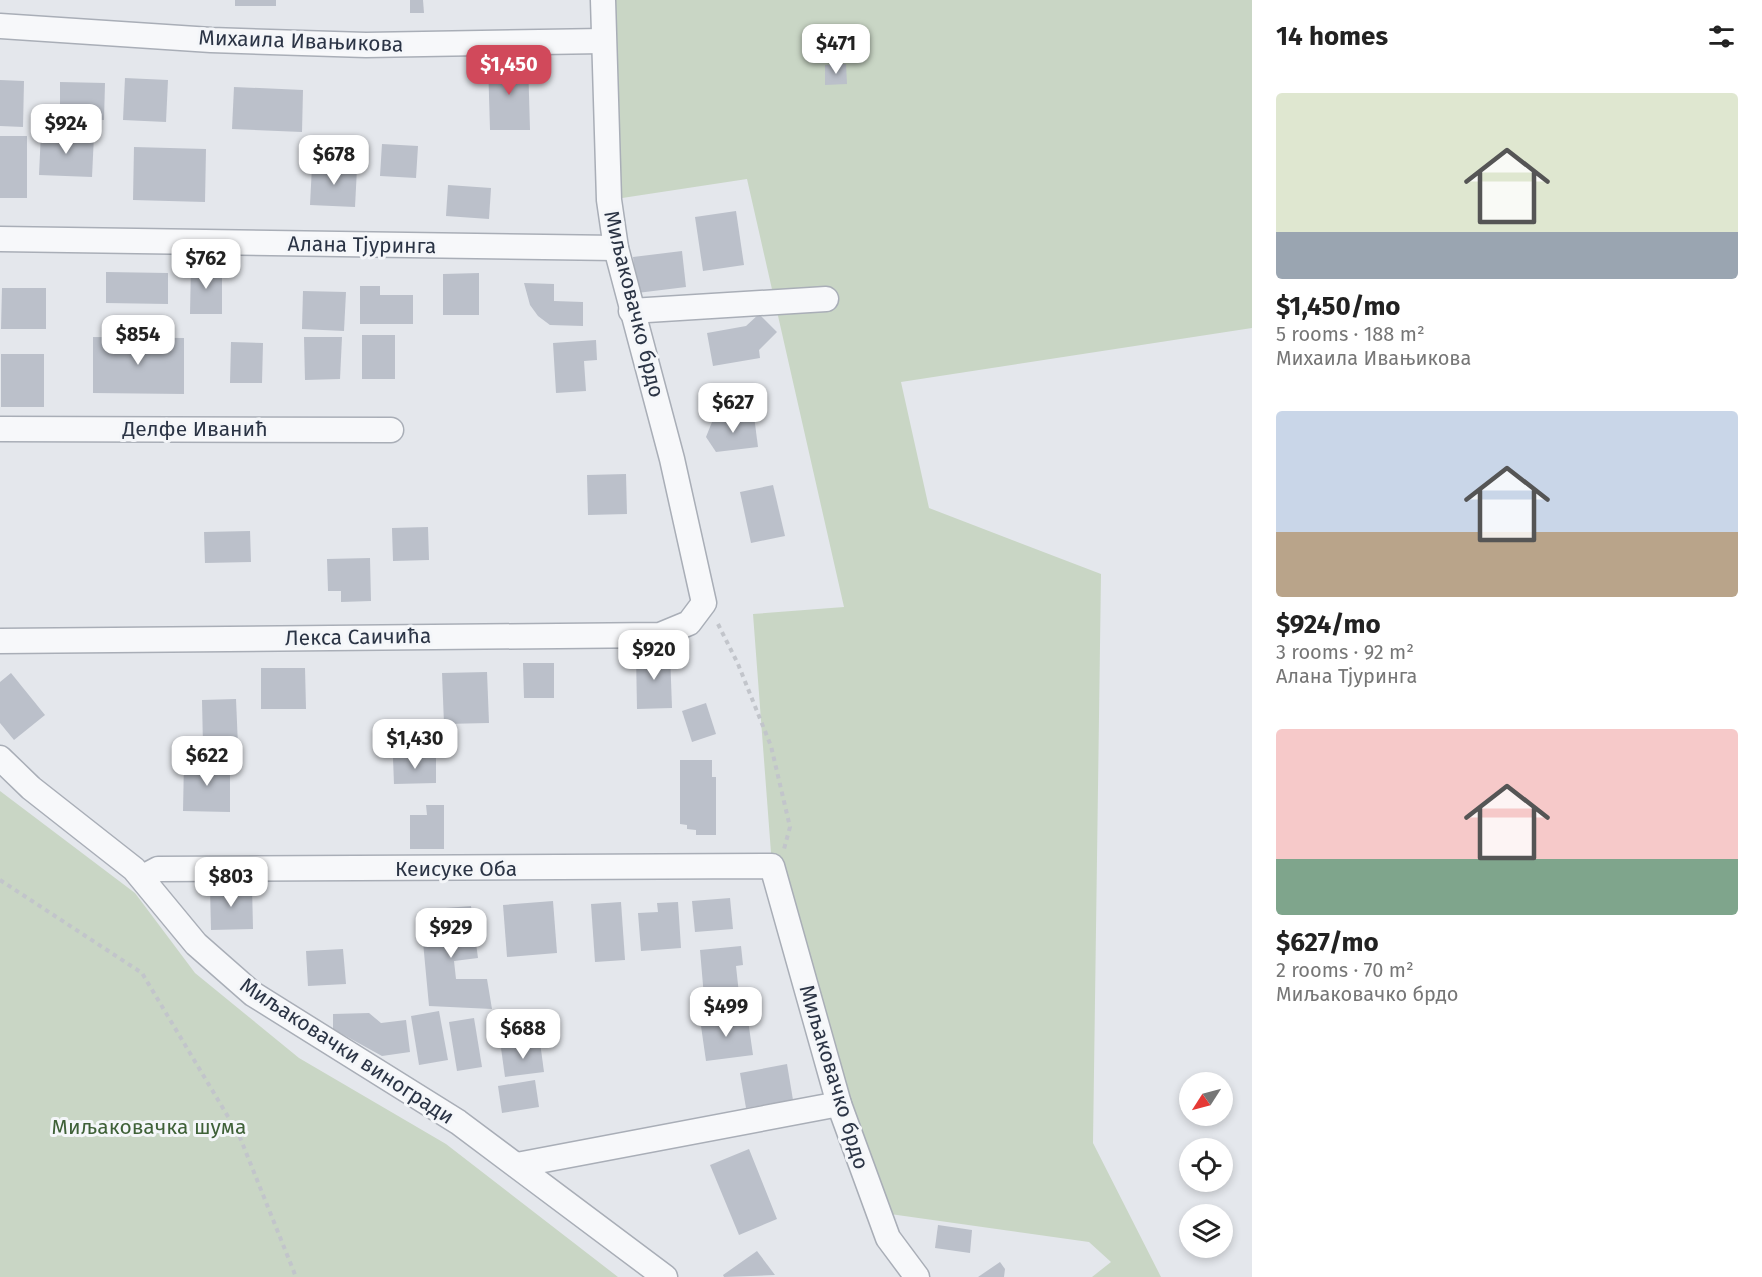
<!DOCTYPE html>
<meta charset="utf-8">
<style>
:root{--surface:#fff;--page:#f2f2f2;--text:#222;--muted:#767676;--accent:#d1495b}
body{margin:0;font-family:"Fira Sans",sans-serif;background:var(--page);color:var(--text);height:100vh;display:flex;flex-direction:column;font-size:22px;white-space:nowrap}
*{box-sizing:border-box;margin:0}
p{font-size:20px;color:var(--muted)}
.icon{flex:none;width:33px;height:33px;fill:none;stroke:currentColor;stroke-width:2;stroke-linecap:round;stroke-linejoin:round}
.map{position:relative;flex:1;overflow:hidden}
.panel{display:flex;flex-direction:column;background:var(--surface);width:510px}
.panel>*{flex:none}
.needle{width:39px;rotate:234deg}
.tools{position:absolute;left:1179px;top:1072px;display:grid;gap:12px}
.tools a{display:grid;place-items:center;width:54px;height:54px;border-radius:50%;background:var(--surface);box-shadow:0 3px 9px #0003;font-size:30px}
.price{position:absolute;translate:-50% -51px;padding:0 14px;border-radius:12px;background:#fff;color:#222;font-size:20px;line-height:39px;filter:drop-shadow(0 2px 3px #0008)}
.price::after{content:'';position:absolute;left:50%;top:36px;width:18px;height:14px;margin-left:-9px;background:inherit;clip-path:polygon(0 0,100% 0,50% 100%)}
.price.current{background:var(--accent);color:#fff}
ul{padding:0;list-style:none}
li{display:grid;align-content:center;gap:12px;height:318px;padding:0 24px}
li span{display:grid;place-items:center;height:186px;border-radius:6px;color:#555}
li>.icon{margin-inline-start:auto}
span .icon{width:108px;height:108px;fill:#fffc;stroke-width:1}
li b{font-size:26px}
h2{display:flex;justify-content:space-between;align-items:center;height:72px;padding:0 24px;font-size:26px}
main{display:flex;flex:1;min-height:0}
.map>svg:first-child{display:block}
.green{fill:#c9d6c5}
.building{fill:#bbc0ca}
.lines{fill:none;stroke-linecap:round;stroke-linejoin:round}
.street-casing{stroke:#a9aeb7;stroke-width:27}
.path{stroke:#c2c5cb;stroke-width:4;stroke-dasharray:4.5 4.5;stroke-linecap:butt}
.street{stroke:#f7f8fa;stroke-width:24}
.labels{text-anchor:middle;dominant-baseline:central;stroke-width:6;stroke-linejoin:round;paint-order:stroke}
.street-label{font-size:21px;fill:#2b3445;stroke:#f4f6f9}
.park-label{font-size:21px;fill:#3f6138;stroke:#f4f6f9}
</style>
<main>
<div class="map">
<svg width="1252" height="1277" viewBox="0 0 1252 1277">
<rect width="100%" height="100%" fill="#e4e7ec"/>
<g class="green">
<polygon points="599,0 1252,0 1252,328 901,382 929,508 1101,574 1093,1143 1161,1277 1092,1277 1111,1262 1089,1242 883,1213 772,866 753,614 844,607 747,179 609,200"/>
<polygon points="0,791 135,893 195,973 299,1058 446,1144 618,1277 0,1277"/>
</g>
<g class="building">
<rect x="235" y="0" width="41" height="6"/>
<polygon points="410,0 423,0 424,13 410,13"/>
<polygon points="528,61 530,130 490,130 488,62"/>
<polygon points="846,64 847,84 825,85 825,65"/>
<polygon points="125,78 168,80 166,122 123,120"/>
<polygon points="0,80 24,81 23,127 0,126"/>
<polygon points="60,82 105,83 104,120 60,119"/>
<polygon points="234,87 303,90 302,132 232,129"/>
<polygon points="41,132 94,135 92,177 39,175"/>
<rect x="0" y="136" width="27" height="62"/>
<polygon points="382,144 418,146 416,178 380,176"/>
<polygon points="134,147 206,149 205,202 133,200"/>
<polygon points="312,166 357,168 355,207 310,205"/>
<polygon points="448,185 491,188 489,219 446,216"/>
<polygon points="736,211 744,265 703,271 695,217"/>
<polygon points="682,251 686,287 637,293 633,257"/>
<polygon points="191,266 222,266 222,314 190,314"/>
<polygon points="106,272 168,273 168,304 106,303"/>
<polygon points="479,273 479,315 443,315 443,274"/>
<polygon points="524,283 554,284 554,301 583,302 583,326 550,325 538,316 530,305"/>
<polygon points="360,286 380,286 380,295 413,295 413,324 360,324"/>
<polygon points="2,288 46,288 46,329 1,329"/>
<polygon points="303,291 346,292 344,331 302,329"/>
<polygon points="759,314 777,332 759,350 760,358 713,366 707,333 746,326"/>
<rect x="362" y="335" width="33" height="44"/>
<polygon points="93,337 184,338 184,394 93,393"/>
<polygon points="304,337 342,337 340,379 305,380"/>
<polygon points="596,340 597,360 584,361 586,391 556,393 553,343"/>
<polygon points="231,342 263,343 262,383 230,383"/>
<rect x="1" y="354" width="43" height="53"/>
<polygon points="754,416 758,447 716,452 706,437 712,422"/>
<polygon points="626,474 627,514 588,515 587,475"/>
<polygon points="773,485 785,536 751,543 740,492"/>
<polygon points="428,527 429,560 393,561 392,528"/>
<polygon points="250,531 251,562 205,563 204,532"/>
<polygon points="370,558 371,601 341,602 341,591 328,591 327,559"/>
<polygon points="670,653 672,708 637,709 636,654"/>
<polygon points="523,663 554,663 554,698 524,698"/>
<polygon points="261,668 305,668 306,709 261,709"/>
<polygon points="487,672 489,723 444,724 442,673"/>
<polygon points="11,673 45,715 14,740 0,723 0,682"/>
<polygon points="236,699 238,746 203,746 202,700"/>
<polygon points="706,703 716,734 692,742 682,711"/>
<polygon points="436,757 436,783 394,784 393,758"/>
<polygon points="680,760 712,760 712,777 716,777 716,835 696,835 696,830 687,829 687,825 680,824"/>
<polygon points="184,762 230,763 230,812 183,811"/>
<polygon points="426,805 444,805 444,849 410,849 410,815 427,815"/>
<polygon points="252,886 253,929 211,930 210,887"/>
<polygon points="730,898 733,929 695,932 692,901"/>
<polygon points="553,901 557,953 507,957 503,905"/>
<polygon points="621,902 625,960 595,962 591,904"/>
<polygon points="678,902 681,948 641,951 638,913 658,912 657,903"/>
<polygon points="471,906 478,958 454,961 456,979 487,979 492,1009 429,1006 420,910"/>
<polygon points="741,946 743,965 736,966 739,994 704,997 700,950"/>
<polygon points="343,949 346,984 308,986 306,951"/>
<polygon points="439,1011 448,1060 419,1065 411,1016"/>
<polygon points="369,1013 381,1023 406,1020 410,1052 382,1056 333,1029 333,1014"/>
<polygon points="728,1015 729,1023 748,1020 753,1055 706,1061 700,1019"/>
<polygon points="474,1018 482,1067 457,1071 449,1022"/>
<polygon points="540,1042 544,1072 505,1077 501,1048"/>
<polygon points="787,1064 793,1100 746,1108 740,1073"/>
<polygon points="535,1080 539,1107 502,1113 498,1086"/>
<polygon points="749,1149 777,1219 739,1235 710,1165"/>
<polygon points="938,1225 972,1230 970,1253 935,1248"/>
<polygon points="757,1251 775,1275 724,1277 723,1275"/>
<polygon points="1000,1262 1005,1269 1004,1277 978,1277"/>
</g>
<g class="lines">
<g class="street-casing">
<g id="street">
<polyline points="0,26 211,40 366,45 603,41"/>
<polyline points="0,239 616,248"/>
<polyline points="631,311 826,299"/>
<polyline points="0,429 391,430"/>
<polyline points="0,641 660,635 689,623 704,603 672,459 616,248 609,200 603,0"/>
<polyline points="0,758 31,788 134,869 196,944 253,994 458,1122 665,1277"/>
<polyline points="143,877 158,869 772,866 839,1104 888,1238 917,1277"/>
<polyline points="517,1165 839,1104"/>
</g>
</g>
<g class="path">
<polyline points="718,624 738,664 771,746 790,827 784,849"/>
<polyline points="0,880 142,973 239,1135 296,1277"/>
</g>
<use href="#street" class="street"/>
</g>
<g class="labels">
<g class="street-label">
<text transform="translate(301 41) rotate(2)">Михаила Ивањикова</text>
<text transform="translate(362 245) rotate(1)">Алана Тјуринга</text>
<text transform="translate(634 304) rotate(76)">Миљаковачко брдо</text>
<text x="195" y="429">Делфе Иванић</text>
<text transform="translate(358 637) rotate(-1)">Лекса Саичића</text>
<text x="456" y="869">Кеисуке Оба</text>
<text transform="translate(347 1051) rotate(33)">Миљаковачки виногради</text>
<text transform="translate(834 1077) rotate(73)">Миљаковачко брдо</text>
</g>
<g class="park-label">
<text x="149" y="1127">Миљаковачка шума</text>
</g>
</g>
</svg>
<div class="tools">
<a><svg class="needle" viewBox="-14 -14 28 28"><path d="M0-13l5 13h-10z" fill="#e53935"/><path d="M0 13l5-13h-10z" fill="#767676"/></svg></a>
<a><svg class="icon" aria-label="locate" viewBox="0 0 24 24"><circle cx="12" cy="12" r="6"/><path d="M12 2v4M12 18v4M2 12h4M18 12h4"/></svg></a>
<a><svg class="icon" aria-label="layers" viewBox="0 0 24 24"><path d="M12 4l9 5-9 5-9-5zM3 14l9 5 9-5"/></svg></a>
</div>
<b class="price" style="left:836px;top:75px">$471</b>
<b class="price current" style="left:509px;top:96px">$1,450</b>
<b class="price" style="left:66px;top:155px">$924</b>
<b class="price" style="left:334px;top:186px">$678</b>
<b class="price" style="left:206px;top:290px">$762</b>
<b class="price" style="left:138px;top:366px">$854</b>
<b class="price" style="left:733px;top:434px">$627</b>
<b class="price" style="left:654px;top:681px">$920</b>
<b class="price" style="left:415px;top:770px">$1,430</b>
<b class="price" style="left:207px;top:787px">$622</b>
<b class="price" style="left:231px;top:908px">$803</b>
<b class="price" style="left:451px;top:959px">$929</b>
<b class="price" style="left:726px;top:1038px">$499</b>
<b class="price" style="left:523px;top:1060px">$688</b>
</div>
<section class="panel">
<h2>14 homes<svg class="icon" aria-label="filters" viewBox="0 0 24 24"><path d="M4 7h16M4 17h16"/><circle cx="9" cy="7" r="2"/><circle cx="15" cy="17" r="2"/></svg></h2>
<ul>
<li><span style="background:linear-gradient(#dfe7d0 75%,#9aa5b1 0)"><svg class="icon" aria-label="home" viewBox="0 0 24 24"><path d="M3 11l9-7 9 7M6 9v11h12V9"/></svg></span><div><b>$1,450/mo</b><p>5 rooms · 188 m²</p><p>Михаила Ивањикова</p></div></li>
<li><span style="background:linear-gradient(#c9d6e8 65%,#b9a48a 0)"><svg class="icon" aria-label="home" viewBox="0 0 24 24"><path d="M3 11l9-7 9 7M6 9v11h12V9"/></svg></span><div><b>$924/mo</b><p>3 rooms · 92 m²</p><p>Алана Тјуринга</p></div></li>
<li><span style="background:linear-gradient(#f6c9c9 70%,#7fa58c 0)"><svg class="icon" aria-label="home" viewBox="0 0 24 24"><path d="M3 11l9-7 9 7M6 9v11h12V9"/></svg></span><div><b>$627/mo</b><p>2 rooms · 70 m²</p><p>Миљаковачко брдо</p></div></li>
</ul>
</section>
</main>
